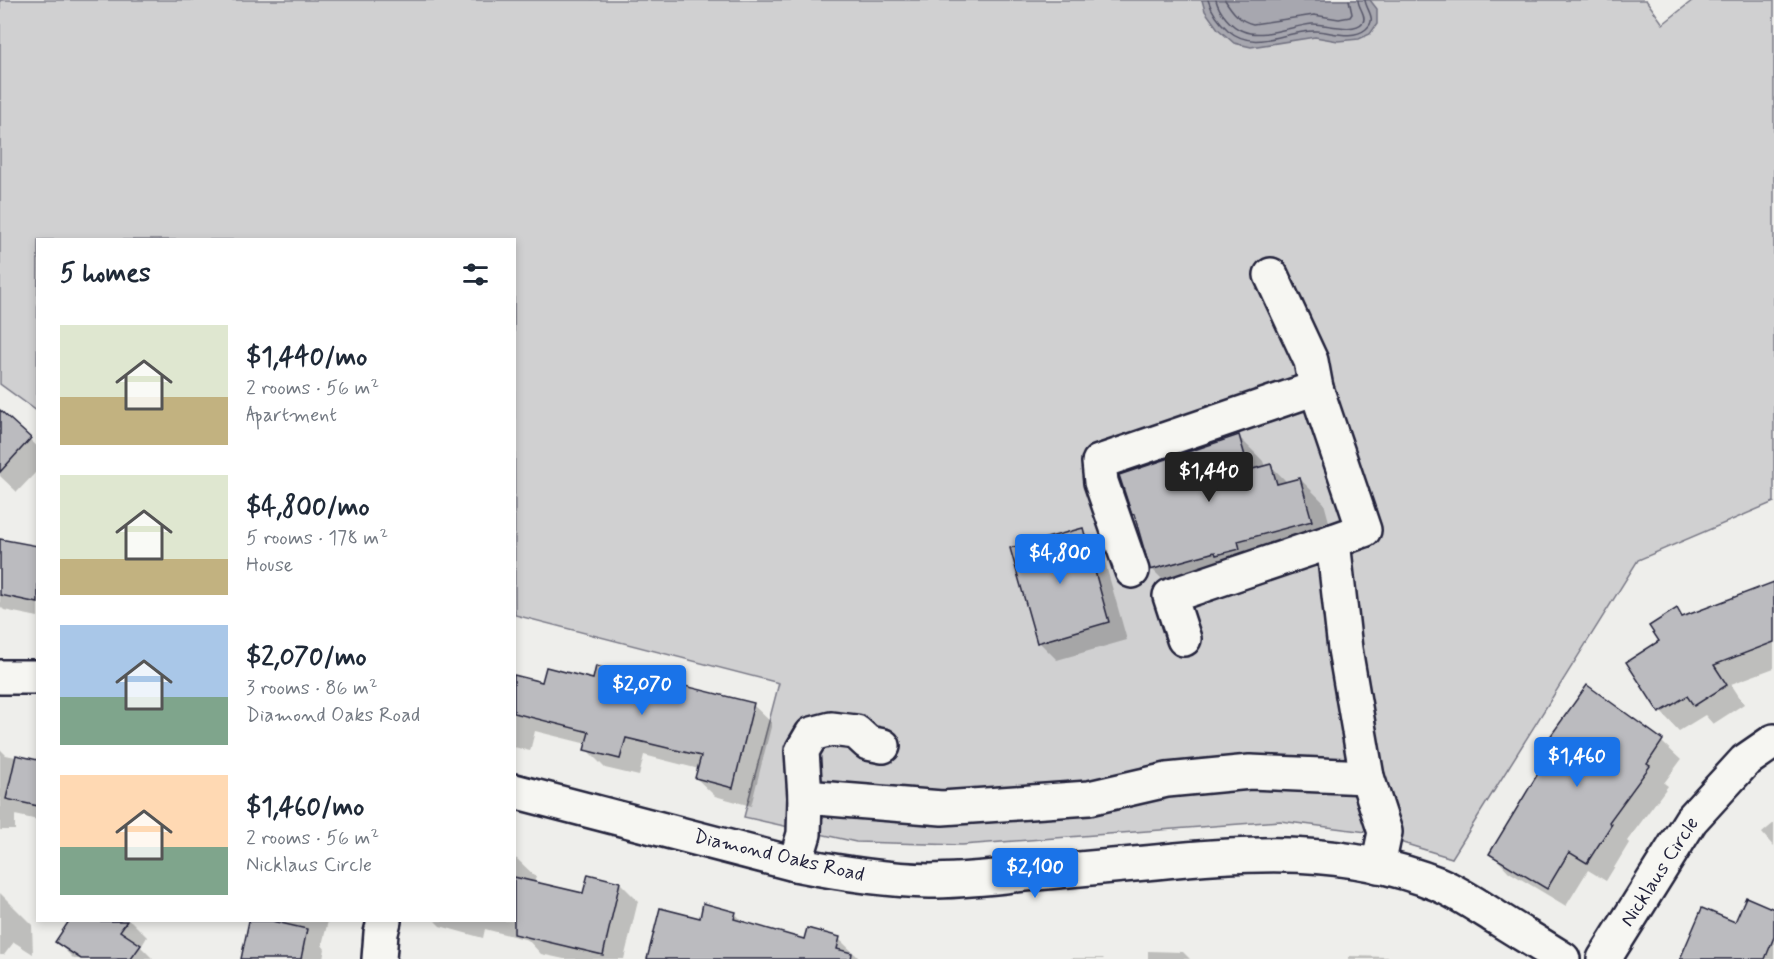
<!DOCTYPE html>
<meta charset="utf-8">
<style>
:root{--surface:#fff;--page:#f2f2f3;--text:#1f2937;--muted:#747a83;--accent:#1a73e8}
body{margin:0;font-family:Mynerve,sans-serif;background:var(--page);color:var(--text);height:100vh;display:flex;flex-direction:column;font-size:22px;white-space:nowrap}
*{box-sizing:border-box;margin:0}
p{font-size:20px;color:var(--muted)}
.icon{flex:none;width:33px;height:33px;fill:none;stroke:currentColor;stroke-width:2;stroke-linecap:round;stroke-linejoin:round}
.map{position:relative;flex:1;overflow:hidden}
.details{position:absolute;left:36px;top:238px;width:480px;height:684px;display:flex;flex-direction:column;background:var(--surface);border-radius:0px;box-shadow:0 3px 9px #0003}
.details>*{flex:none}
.price{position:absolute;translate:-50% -51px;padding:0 14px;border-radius:6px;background:var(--accent);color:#fff;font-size:20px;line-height:39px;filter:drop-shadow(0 2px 3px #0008)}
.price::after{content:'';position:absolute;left:50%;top:36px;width:18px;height:14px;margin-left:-9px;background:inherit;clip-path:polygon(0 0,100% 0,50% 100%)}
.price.selected{background:#222;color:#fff}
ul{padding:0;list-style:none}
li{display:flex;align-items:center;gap:18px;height:150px;padding:0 24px}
li span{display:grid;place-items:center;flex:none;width:168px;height:120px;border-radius:0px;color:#555}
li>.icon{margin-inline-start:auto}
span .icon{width:72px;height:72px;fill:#fffc;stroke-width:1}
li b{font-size:26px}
h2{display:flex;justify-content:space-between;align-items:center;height:72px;padding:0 24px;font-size:26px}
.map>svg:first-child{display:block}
.green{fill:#d0d0d1;stroke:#797986;stroke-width:1.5}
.water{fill:#a7a7af;stroke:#727281;stroke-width:1.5}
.shadow{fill:#0003}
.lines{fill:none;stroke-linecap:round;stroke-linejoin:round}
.shore{stroke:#575769;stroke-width:1.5}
.building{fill:#bbbbbf;stroke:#22223b;stroke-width:1.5}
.minor-casing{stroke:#22223b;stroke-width:38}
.minor{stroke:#f6f6f2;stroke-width:33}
.labels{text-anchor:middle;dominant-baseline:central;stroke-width:6;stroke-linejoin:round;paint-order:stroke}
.street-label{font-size:20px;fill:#22223b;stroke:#f6f6f2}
</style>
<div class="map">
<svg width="1774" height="959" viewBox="0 0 1774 959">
<rect width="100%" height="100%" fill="#eeeeeb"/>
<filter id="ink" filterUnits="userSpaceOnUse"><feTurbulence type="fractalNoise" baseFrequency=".0167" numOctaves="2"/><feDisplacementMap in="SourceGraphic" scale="12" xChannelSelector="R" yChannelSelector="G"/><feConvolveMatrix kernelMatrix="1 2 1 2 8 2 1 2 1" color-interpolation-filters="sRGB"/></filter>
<g filter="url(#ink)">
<polygon class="green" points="0,0 1646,0 1663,24 1693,0 1774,0 1774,502 1638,560 1452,858 1367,832 1280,821 962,845 856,842 744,817 779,683 515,615 514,240 38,240 37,411 0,384"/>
<polygon class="water" points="1202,0 1370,0 1377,9 1377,24 1370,34 1359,39 1338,41 1315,37 1251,47 1234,43 1218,29 1205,11"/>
<g class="shadow">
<polygon points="0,412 38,447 38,470 17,492 0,476"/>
<polygon points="1239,437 1263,461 1265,467 1271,466 1288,483 1300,479 1324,503 1335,544 1176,593 1152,569 1136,516 1134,514"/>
<polygon points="1082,530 1101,548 1127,640 1057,660 1039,642"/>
<polygon points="0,541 38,548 38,617 4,610 0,606"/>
<polygon points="1774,585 1774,668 1731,684 1744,704 1713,724 1705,715 1679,731 1661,712 1628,663 1661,642 1676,610 1684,618"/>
<polygon points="514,677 543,684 594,681 753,705 772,723 751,806 715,796 696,778 699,769 644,755 639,776 605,768 586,749 587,744 535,731 530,751 514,747"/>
<polygon points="1588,687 1662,742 1681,760 1664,783 1668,786 1627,841 1629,843 1606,881 1588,870 1566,906 1509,872 1491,853 1546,763"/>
<polygon points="0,749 6,755 38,762 38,820 15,815 15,830 0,830"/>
<polygon points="1774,823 1774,847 1762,833"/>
<polygon points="514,858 517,859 536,877 534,883 584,894 620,883 638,901 624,959 564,959 541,954 528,940 485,929 483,938 440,926 435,921 514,921"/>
<polygon points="0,893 32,925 33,954 14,942 4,955 0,955"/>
<polygon points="1774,911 1774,959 1689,959 1736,924"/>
<polygon points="735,913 745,924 805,941 839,939 858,957 857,959 649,959 701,919"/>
<polygon points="71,921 131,921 147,937 141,947 153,959 74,959 57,942"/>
<polygon points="250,921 328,921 322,945 325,949 323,959 242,959"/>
<polygon points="1148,951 1183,952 1190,959 1148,959"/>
<polygon points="1349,956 1392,957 1394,959 1349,959"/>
<polygon points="1071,958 1103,958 1104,959 1071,959"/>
</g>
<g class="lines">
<g class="shore">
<path d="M1208,0C1212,12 1219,22 1228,30C1256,54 1286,29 1317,31C1332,32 1353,40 1366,29C1378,19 1366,10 1365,0"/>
<path d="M1216,0C1219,12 1231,27 1243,31C1262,39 1292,26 1312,24C1324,23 1354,34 1363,22C1367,16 1358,7 1358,0"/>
<path d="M1225,0C1232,11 1239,21 1253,24L1314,15L1339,19L1350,17L1352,14L1349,0"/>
</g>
</g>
<g class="building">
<polygon points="0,410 31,438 0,472"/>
<polygon points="1239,435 1249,470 1271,464 1277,484 1300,478 1312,521 1238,541 1240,549 1216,555 1215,552 1150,570 1134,514 1132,515 1119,475"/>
<polygon points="1083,528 1109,622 1037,643 1010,548"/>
<polygon points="0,539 38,546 38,603 0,595"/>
<polygon points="1774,582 1774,642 1714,665 1727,685 1694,706 1687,696 1659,713 1626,662 1659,641 1649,626 1677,608 1682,617"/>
<polygon points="596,666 672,685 673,683 754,703 733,788 695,778 701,756 626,738 620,759 584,750 589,732 514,713 514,675 542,682 546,667 593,679"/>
<polygon points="1587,685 1663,740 1647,764 1650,766 1609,822 1612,824 1587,863 1569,852 1547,889 1489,854 1545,762 1537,755"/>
<polygon points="16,755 38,760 38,806 6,799"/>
<polygon points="588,874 620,882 603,955 514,934 514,877 583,893"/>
<polygon points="1746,897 1774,909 1774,937 1765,959 1680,959 1702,908 1735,922"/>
<polygon points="703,903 736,912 734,919 804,939 807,928 840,937 837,949 852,953 851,959 647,959 660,908 700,918"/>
<polygon points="69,921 127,921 120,931 141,945 131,959 81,959 55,942"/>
<polygon points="249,921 272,921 307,929 301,959 241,959"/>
</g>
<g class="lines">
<g class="minor-casing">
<g id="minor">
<polyline points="1271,275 1311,361 1316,388 1364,530 1333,541"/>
<polyline points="1132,571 1101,482 1099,462 1316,388"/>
<polyline points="1184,639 1170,596 1333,541 1345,649 1367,777 1385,832 1378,866"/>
<polyline points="0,677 38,677"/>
<path d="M514,791L795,864C840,873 884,880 930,881C962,881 993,877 1025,874C1069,870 1112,866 1156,862C1253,852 1345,847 1438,884C1459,893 1478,906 1497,918C1519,932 1541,945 1563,959"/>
<polyline points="805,797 942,808 1089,798 1167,780 1250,772 1367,777"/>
<polyline points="795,864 804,834 805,797 802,751 812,734 831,729 856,732 868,743 883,746"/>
<polyline points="379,959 381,933 384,921"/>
<polyline points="1604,959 1691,820 1745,761 1774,741"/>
</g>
</g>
<use href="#minor" class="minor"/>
</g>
</g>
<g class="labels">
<g class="street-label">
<text transform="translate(779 856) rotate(13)">Diamond Oaks Road</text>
<text transform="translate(1660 872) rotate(-57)">Nicklaus Circle</text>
</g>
</g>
</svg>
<b class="price selected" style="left:1209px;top:503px">$1,440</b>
<b class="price" style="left:1060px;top:585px">$4,800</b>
<b class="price" style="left:642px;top:716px">$2,070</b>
<b class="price" style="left:1577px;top:788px">$1,460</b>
<b class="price" style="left:1035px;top:899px">$2,100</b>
<section class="details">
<h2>5 homes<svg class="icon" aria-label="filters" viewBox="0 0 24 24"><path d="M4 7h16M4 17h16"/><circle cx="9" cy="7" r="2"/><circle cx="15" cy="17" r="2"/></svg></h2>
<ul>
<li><span style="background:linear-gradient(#dfe7d0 60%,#c2b280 0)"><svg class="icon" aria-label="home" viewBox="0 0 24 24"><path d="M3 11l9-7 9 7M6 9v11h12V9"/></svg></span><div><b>$1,440/mo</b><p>2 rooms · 56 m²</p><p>Apartment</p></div></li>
<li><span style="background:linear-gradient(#dfe7d0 70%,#c2b280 0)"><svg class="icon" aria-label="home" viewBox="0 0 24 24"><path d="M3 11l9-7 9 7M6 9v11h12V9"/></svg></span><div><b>$4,800/mo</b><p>5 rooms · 178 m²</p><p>House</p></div></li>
<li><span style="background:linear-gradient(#a9c7e8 60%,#7fa58c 0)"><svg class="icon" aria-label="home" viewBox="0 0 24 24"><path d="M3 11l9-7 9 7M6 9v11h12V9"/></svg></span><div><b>$2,070/mo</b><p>3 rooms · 86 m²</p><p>Diamond Oaks Road</p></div></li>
<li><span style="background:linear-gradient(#ffd9b3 60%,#7fa58c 0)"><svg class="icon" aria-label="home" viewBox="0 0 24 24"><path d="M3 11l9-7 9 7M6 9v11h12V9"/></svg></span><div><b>$1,460/mo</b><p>2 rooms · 56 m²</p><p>Nicklaus Circle</p></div></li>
</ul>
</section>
</div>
